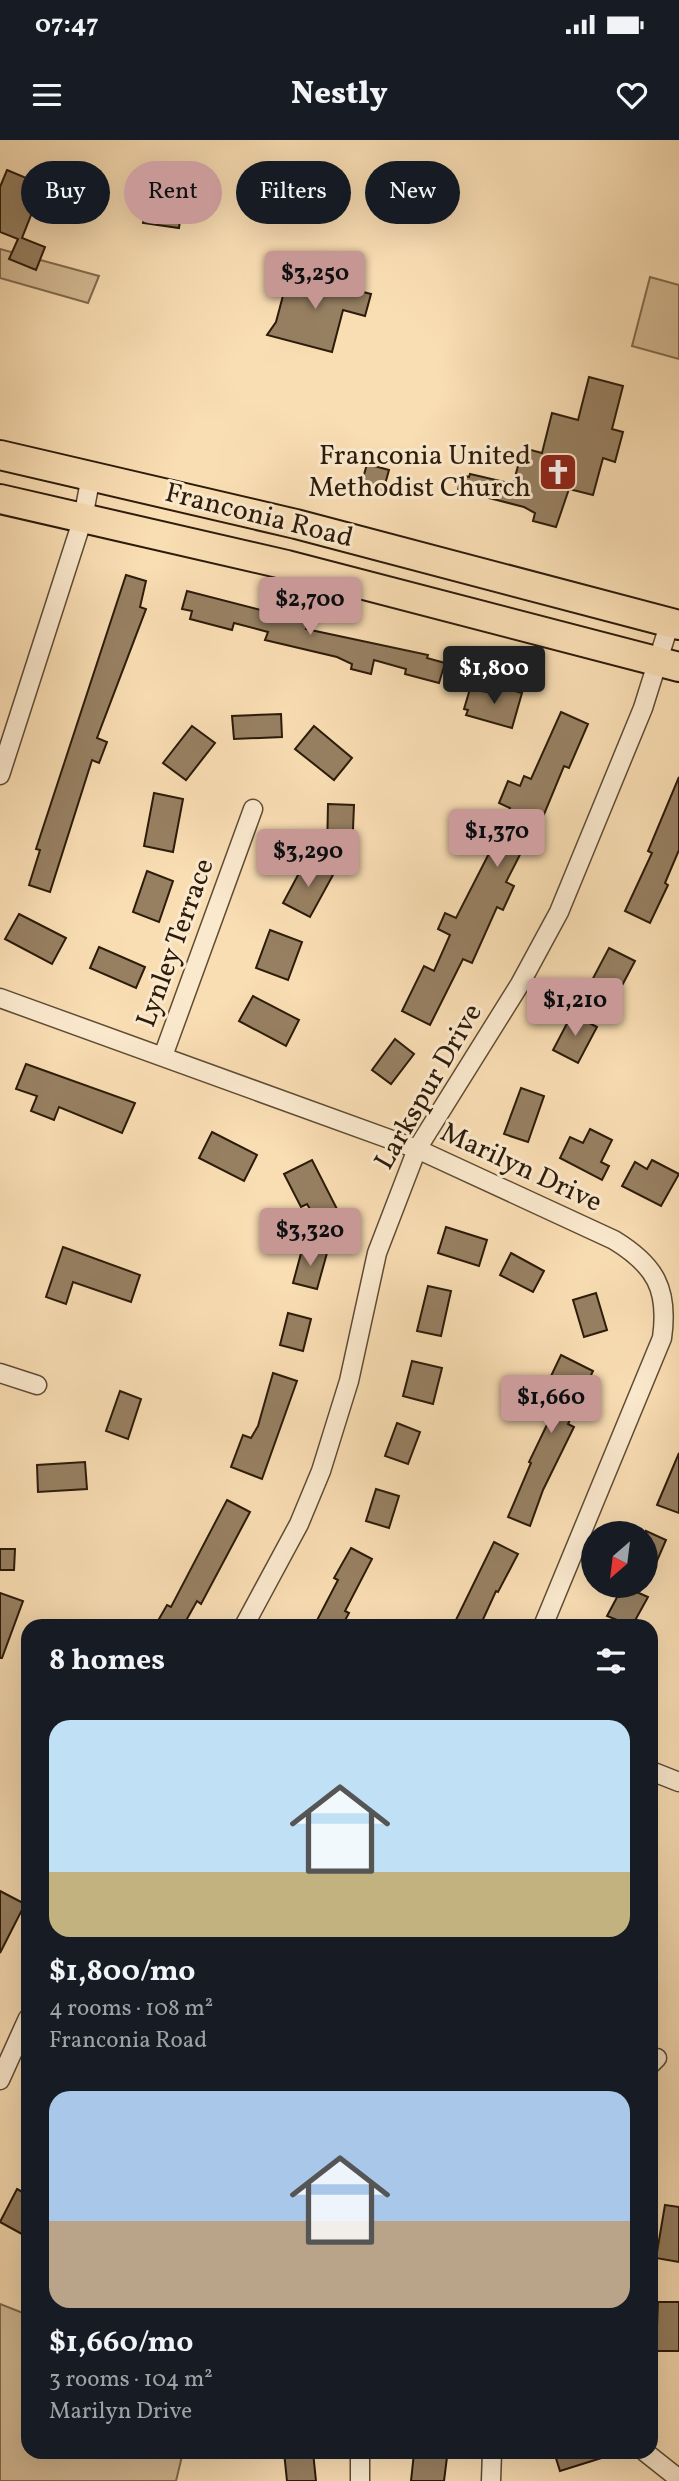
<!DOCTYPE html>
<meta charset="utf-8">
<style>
:root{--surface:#171b24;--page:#242831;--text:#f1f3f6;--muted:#9ea1a6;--accent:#c59692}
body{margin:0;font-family:Vollkorn,serif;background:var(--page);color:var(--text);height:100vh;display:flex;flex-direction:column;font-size:26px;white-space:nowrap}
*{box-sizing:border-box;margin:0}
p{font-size:23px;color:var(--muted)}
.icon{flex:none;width:38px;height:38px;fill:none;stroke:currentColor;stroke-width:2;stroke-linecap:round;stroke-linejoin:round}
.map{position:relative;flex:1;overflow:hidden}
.drawer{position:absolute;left:21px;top:1479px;width:637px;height:840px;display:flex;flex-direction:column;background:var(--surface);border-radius:21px;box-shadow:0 7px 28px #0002}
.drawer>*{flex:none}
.top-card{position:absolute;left:21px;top:21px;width:637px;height:63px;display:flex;gap:14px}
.needle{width:46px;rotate:208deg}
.tools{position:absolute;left:581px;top:1381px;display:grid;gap:14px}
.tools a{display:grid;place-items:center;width:77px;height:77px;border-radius:50%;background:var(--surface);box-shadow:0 7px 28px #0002;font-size:35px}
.price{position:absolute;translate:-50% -60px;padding:0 16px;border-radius:7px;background:var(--accent);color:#111;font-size:23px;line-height:46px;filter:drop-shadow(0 2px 4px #0008)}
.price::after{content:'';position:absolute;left:50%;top:42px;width:21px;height:16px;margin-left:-10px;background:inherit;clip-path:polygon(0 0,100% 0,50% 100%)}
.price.selected{background:#222;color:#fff}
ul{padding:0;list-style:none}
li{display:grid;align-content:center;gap:14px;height:371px;padding:0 28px}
li span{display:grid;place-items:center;height:217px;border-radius:21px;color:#555}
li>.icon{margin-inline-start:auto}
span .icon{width:126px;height:126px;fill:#fffc;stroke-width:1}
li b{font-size:30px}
h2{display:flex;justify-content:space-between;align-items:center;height:84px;padding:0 28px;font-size:30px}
.tag{padding:0 24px;border-radius:32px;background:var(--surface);box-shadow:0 7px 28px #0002;font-size:24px;line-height:63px}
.tag.selected{background:var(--accent);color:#111}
.status{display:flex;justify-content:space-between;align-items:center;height:49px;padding:0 35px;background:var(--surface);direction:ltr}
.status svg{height:19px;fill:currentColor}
header{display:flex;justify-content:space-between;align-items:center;height:91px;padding:0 28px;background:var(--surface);font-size:32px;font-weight:800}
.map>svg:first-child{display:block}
.green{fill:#d6bc96;stroke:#816c50;stroke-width:2}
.building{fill:#978062;stroke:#2c1b0a;stroke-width:2}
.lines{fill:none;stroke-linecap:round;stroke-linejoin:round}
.street-casing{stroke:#5f4c34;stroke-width:21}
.primary-casing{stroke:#2c1b0a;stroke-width:32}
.street{stroke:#fbe9ce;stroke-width:18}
.primary{stroke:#f9ddb3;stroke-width:28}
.labels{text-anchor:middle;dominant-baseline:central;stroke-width:6;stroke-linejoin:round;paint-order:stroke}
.poi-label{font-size:28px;fill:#2c1b0a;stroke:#fbe9ce;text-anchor:end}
.street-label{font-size:28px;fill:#2c1b0a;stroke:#fbe9ce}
</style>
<div class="status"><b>07:47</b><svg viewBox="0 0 49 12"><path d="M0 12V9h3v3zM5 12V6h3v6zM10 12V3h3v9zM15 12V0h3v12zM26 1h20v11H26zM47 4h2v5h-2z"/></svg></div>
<header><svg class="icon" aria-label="menu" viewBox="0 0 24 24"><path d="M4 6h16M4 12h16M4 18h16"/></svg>Nestly<svg class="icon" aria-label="heart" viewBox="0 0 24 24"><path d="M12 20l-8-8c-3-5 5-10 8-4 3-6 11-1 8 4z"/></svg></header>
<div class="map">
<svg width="679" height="2341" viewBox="0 0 679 2341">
<rect width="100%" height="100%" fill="#f9ddb3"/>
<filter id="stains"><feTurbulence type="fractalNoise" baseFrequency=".00286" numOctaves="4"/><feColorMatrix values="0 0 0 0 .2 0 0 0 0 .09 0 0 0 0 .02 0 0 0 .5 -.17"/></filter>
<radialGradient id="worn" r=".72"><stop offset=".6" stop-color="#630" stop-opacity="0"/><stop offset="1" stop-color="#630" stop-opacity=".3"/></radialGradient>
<g class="green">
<polygon points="0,109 99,136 88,163 0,138"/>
<polygon points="650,137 679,145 679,219 632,206"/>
<polygon points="0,2164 28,2175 28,2312 183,2312 176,2341 0,2341"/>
</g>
<g class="building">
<polygon points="7,30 43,45 22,98 45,107 36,130 9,119 18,99 0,92 0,47"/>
<polygon points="146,60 182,65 179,88 143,83"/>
<polygon points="289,133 371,154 365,176 343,170 332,212 267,195 276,182"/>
<polygon points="589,237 623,246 612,289 623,292 615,322 603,318 593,355 569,349 556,387 533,381 535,373 524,367 458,350 461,335 469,337 470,334 513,344 523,308 542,313 552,273 578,280"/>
<polygon points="367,324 389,330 382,355 360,349"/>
<polygon points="126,435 146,441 140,467 146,469 97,598 107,602 99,623 92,620 50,752 29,745 40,710 36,709"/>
<polygon points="187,451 308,482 306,489 428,515 427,518 445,523 439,543 405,534 406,529 374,520 371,534 351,529 352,524 337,517 265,500 268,492 234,483 232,490 190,479 192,471 182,469"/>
<polygon points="495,545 522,553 512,588 466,575 468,570 464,569 470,549 493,553"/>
<polygon points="561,572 588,584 569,628 564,626 533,701 528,699 506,742 514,746 503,770 497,767 472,823 463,819 430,885 402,871 424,826 434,831 450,795 438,789 445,773 456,778 500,692 510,668 499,663 508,641 520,646 524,636 531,639"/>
<polygon points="281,574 282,597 234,599 232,576"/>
<polygon points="192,586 215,603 186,640 163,623"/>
<polygon points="314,586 352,618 334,640 295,609"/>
<polygon points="679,637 679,710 665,743 668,745 650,783 625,771 652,713 648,711"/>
<polygon points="154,653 183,659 173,712 144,706"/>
<polygon points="328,664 354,665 352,713 327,712"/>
<polygon points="306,720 333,735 310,777 283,763"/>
<polygon points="147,731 173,741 159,782 133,772"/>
<polygon points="19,774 66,798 52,824 5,799"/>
<polygon points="270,790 302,802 288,840 256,828"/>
<polygon points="99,807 145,827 136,848 90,828"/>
<polygon points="609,808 635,821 616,857 590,844"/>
<polygon points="253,856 299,880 286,906 239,881"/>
<polygon points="572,874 597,887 578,923 553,910"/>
<polygon points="395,899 414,914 391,944 372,930"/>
<polygon points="26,924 135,963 122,993 59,967 54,980 31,971 37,956 16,949"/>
<polygon points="521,948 544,956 528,1002 504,994"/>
<polygon points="590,989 612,1000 601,1022 609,1026 602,1040 560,1018 570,997 583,1003"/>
<polygon points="212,992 257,1015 244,1041 199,1018"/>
<polygon points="312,1020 338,1071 317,1081 307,1064 301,1067 284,1034"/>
<polygon points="652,1020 679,1034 661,1066 622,1046 635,1022 647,1029"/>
<polygon points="446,1087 487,1100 479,1126 438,1113"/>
<polygon points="303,1106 327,1113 317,1149 293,1143"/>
<polygon points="63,1107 140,1135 131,1162 73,1142 66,1164 46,1157"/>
<polygon points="511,1113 544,1131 533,1152 500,1135"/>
<polygon points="428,1146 451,1151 441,1196 417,1191"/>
<polygon points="596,1153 607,1190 584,1197 573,1160"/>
<polygon points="288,1173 311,1179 303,1211 280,1205"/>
<polygon points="561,1215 593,1231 568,1284 574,1287 543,1350 530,1386 508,1377 531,1323 529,1322 557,1264 541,1257"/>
<polygon points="412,1221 442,1228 433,1264 403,1256"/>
<polygon points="273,1233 297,1241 262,1339 231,1327 243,1295 251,1298 258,1286"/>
<polygon points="120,1251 141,1259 128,1299 106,1291"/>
<polygon points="397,1283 420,1292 408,1324 385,1316"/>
<polygon points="679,1313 679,1373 657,1365"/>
<polygon points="85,1322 87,1349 38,1352 37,1325"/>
<polygon points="376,1349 399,1356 389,1388 366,1381"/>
<polygon points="227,1360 250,1372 201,1464 197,1461 183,1486 155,1486 167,1465 171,1467"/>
<polygon points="646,1391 666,1400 646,1446"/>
<polygon points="494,1402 518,1414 498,1452 496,1451 480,1486 453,1486"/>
<polygon points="351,1408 372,1419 345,1471 349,1473 342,1486 314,1486 338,1440 334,1438"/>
<polygon points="0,1409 15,1409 14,1430 0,1430"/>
<polygon points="623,1446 648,1457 632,1486 607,1476"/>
<polygon points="0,1453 23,1461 2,1518 0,1518"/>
<polygon points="0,1751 25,1764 0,1813"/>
<polygon points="17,2049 28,2055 28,2081 22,2094 0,2082"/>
<polygon points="665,2065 679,2067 679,2122 656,2118"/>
<polygon points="658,2162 679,2162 679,2211 656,2211"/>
<polygon points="284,2312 313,2312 316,2341 287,2341"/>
<polygon points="554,2312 610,2312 611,2315 560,2331"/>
<polygon points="414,2313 447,2317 444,2341 411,2341"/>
</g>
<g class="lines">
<g class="street-casing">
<g id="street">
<polyline points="0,635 83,378 91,336"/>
<path d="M0,858L417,1009L614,1100C655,1125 669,1149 662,1198L543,1486"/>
<polyline points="163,916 253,669"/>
<polyline points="0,1233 37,1245"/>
<polyline points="244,1486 299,1384 321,1331 349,1241 377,1113 417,1009 520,844 559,772 643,568 670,482"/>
<polyline points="651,1631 679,1642"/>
<polyline points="651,1924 657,1918"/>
<polyline points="0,1940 28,1878"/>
<polyline points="360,2312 360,2341"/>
<polyline points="645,2312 679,2339"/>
<polyline points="491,2341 492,2312"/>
</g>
</g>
<g class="primary-casing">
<g id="primary">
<polyline points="0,315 296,384 679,485"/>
<polyline points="0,359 287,425 679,527"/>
</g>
</g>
<use href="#street" class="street"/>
<use href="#primary" class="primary"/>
</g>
<defs>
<g id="church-square" transform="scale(2.0125)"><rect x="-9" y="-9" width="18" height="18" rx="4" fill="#8f2418" stroke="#fbe9ce"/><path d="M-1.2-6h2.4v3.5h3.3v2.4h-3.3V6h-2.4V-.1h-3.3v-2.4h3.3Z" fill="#fff"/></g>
</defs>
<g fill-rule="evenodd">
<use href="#church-square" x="558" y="332"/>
</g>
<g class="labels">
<g class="poi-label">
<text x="531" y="316">Franconia United<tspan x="531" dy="32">Methodist Church</tspan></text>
</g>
<g class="street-label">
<text transform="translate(259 376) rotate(14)">Franconia Road</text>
<text transform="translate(176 803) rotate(-70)">Lynley Terrace</text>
<text transform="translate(429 947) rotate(-60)">Larkspur Drive</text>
<text transform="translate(521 1028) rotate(25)">Marilyn Drive</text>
</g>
</g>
<rect width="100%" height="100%" filter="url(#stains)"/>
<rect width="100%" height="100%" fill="url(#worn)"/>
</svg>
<div class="tools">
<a><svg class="needle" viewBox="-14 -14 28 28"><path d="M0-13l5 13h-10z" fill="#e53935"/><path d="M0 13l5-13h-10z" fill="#9ea1a6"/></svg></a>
</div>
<b class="price" style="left:315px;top:171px">$3,250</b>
<b class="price" style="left:310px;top:497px">$2,700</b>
<b class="price selected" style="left:494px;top:566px">$1,800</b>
<b class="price" style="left:497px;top:729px">$1,370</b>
<b class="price" style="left:308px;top:749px">$3,290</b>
<b class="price" style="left:575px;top:898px">$1,210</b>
<b class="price" style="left:310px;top:1128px">$3,320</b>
<b class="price" style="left:551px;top:1295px">$1,660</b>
<div class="top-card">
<a class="tag">Buy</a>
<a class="tag selected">Rent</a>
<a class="tag">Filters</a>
<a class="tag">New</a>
</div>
<section class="drawer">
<h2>8 homes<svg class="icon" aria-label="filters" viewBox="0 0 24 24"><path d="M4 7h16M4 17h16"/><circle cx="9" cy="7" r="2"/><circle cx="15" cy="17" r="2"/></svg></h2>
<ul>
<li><span style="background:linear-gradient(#bfe0f5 70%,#c2b280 0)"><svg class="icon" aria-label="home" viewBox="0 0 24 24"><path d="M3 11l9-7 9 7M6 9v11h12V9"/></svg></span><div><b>$1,800/mo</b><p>4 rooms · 108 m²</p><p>Franconia Road</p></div></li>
<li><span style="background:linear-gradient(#a9c7e8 60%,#b9a48a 0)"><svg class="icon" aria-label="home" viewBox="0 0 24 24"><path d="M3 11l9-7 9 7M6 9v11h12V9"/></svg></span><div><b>$1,660/mo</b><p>3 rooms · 104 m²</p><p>Marilyn Drive</p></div></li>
</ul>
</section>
</div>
